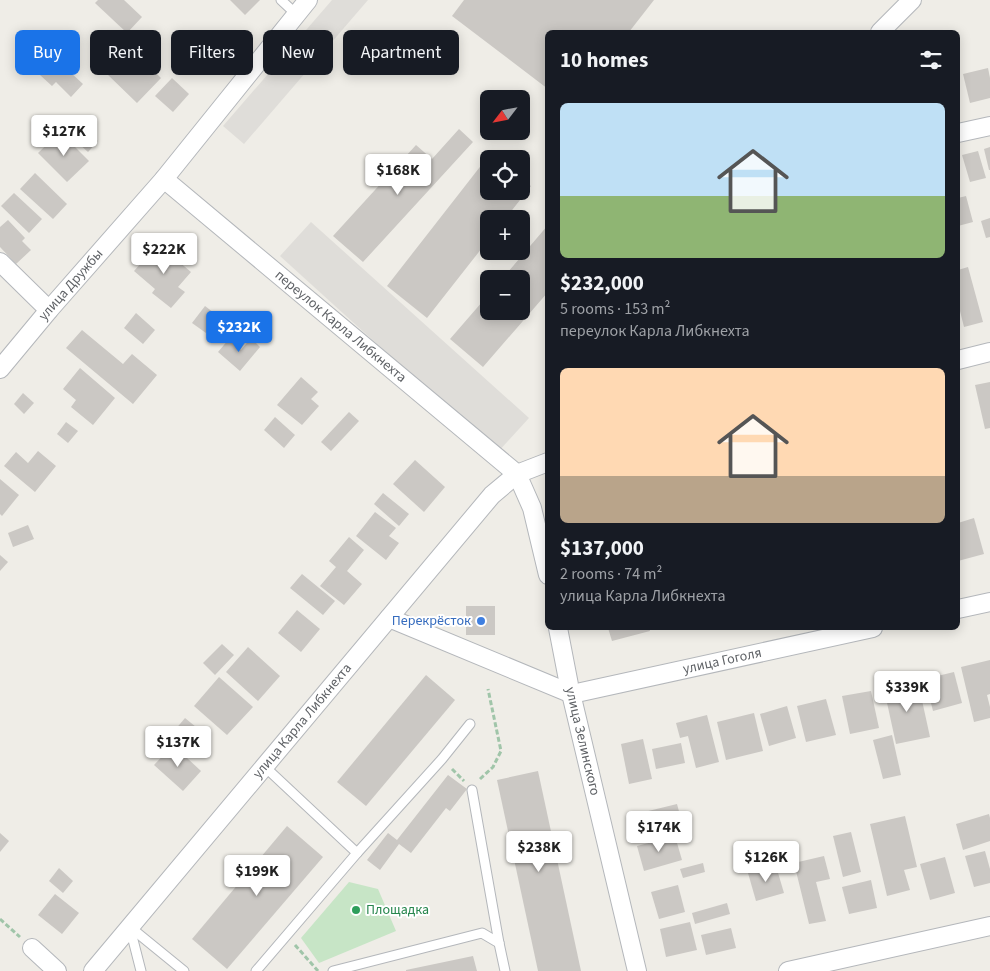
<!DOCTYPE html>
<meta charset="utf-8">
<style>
:root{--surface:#171b24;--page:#20242c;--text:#f1f3f6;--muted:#9ea1a6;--accent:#1a73e8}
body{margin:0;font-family:"Source Sans 3",sans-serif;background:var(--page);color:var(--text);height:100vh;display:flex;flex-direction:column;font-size:19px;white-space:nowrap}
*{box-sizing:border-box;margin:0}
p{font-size:16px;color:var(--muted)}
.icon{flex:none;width:28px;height:28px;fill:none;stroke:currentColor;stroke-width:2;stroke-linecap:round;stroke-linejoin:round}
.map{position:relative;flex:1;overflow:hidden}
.side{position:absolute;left:545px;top:30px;width:415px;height:600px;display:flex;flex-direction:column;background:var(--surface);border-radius:8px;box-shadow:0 2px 12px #0003}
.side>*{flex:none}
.hud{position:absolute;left:15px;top:30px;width:455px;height:45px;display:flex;gap:10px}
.needle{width:32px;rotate:238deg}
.tools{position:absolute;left:480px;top:90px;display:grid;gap:10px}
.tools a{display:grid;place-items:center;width:50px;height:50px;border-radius:8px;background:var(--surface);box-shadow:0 2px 12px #0003;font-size:25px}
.price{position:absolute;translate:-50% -42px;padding:0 11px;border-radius:5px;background:#fff;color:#222;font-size:16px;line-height:32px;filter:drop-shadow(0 1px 2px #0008)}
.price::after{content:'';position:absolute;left:50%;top:30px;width:15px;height:11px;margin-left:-8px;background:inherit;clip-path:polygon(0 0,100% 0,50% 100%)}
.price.on{background:var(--accent);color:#fff}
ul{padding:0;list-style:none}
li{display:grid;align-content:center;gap:10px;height:265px;padding:0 15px}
li span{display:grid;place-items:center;height:155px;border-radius:8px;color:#555}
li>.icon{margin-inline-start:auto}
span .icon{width:90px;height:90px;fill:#fffc;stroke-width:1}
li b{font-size:21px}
h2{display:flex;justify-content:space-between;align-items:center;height:60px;padding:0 15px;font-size:21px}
.pill{padding:0 18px;border-radius:8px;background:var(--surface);box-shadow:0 2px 12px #0003;font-size:18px;line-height:45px}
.pill.on{background:var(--accent);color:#fff}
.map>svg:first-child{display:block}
.industrial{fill:#dfddd9}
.green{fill:#c7e5c6}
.building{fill:#cbc8c4}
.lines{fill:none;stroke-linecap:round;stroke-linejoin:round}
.service-casing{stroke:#b4b7bb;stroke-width:11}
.minor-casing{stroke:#b4b7bb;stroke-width:20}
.path{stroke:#a0c5a9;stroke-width:3;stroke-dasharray:5 2.5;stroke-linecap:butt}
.service{stroke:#fff;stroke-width:9}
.minor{stroke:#fff;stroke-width:18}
.shop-dot{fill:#3f7fe0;stroke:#fff;stroke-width:2}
.leisure-dot{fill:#2e9e5b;stroke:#fff;stroke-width:2}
.labels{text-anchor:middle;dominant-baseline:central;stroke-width:4;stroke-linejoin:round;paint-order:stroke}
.street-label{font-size:14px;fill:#5f6266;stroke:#fff}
.shop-label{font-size:14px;fill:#366cbe;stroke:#fff;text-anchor:end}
.leisure-label{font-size:14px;fill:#27864d;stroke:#fff;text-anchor:start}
</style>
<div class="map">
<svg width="990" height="971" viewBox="0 0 990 971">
<rect width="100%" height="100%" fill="#efede7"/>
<g class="industrial">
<polygon points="332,0 368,0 244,144 223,126"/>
<polygon points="311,222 529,418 497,453 280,256"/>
</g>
<polygon class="green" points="349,882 378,889 396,931 319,963 301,938"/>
<g class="building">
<polygon points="98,0 124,0 142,17 127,33 95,3"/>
<polygon points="230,0 260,0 245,15"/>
<polygon points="464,0 654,0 629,32 548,32 548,89 452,16"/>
<polygon points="43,47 83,84 71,97 56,82 52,86 28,64"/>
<polygon points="126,54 143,70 148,65 161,78 137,103 107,74"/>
<polygon points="988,68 990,78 990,98 970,103 963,74"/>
<polygon points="172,78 189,94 173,112 155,96"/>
<polygon points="78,123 98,141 88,152 68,134"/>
<polygon points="459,129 473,142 363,262 333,236 416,145 432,159"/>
<polygon points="60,132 89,161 67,182 38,153"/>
<polygon points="990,147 990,170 989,170 984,149"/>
<polygon points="978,151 986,178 970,182 962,155"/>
<polygon points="490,154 496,159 489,159 489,191 521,191 521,179 531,186 505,219 489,219 489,239 427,318 387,286"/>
<polygon points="35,173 67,204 53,219 20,189"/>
<polygon points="14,193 42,219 29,233 1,206"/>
<polygon points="966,196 973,222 958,226 958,198"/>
<polygon points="990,218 990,237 986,238 981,221"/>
<polygon points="8,220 25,238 22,241 31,250 16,264 0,247 0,227"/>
<polygon points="548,225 548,292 483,367 450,339 489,294 489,311 521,311 521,279 502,279"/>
<polygon points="158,244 191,272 178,287 185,292 171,308 152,293 155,289 134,271"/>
<polygon points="968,267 983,322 964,327 958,303 958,270"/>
<polygon points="205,306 218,316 206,333 192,323"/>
<polygon points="136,313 155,330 143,344 124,328"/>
<polygon points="82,330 123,364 132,354 157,375 133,404 66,348"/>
<polygon points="251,338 260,347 240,371 218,352 229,339 241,350"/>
<polygon points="80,368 115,398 93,425 71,407 76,400 63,389"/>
<polygon points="301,377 318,392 311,399 319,406 302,425 277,405"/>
<polygon points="990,382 990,428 985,429 975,385"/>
<polygon points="23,393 34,403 24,414 14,404"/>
<polygon points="349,412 359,421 331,451 321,442"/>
<polygon points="275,417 295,435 284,448 264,430"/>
<polygon points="66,422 78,431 68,443 57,434"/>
<polygon points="38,451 56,466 35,492 4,466 16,452 28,463"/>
<polygon points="415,460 445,487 424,512 393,484"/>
<polygon points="0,479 19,495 2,516 0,514"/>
<polygon points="383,493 409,514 399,526 374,504"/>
<polygon points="375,512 396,528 389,536 399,543 386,560 356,536"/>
<polygon points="974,518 984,554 958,561 958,523"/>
<polygon points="28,525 34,539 13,547 8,533"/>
<polygon points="349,537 364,550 347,571 362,584 344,605 320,586 336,567 329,561"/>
<polygon points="0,555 8,562 0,571"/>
<polygon points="302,574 335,601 323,615 290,588"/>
<rect x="466" y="606" width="29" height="29"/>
<polygon points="297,610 320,629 301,652 278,633"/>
<polygon points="608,628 649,628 650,631 612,641"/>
<polygon points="222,644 234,655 215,675 203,663"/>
<polygon points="248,647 280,676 258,701 226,672"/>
<polygon points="990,660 990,694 987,695 990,707 990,718 974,722 961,667"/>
<polygon points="954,672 962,703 933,711 925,679"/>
<polygon points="426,675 455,700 366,806 337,782"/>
<polygon points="219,677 253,707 227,735 194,706"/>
<polygon points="918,682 930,737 896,744 884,689"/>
<polygon points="871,691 879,728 850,734 842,696"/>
<polygon points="826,699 836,735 806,742 797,706"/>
<polygon points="787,706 796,738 769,746 760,714"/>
<polygon points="754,713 763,751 726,760 717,722"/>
<polygon points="707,715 719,762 696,768 688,736 680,738 676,723"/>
<polygon points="185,718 196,727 179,747 169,737"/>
<polygon points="892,735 901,775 883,779 873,740"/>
<polygon points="643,739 652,779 629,784 621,744"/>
<polygon points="681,743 685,763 656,769 652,749"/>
<polygon points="173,745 201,771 183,791 154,765"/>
<polygon points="538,771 581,971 538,971 497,780"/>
<polygon points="448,775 467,789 450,811 446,808 411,853 399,844 380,870 367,860 388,833 397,840"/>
<polygon points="677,804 681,819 636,830 632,815"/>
<polygon points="989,814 990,818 990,841 963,850 956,824"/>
<polygon points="905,816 917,867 904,870 910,890 887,896 870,824"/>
<polygon points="287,826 323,857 227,969 192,939"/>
<polygon points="851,832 861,872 843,877 833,836"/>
<polygon points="0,833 9,841 0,852"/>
<polygon points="675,836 682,860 644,871 637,846"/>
<polygon points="985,851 990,869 990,883 974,887 965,856"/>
<polygon points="824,856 830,879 816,882 826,921 809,924 794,863"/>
<polygon points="945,857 955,893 930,900 920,864"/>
<polygon points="703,863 705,872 683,878 680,869"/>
<polygon points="776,866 784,893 756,901 748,873"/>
<polygon points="59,868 73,881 63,893 49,881"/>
<polygon points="871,880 877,908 849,914 842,887"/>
<polygon points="678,885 685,912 659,919 651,892"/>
<polygon points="55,894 79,913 62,934 38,915"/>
<polygon points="727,903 730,914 695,924 692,913"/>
<polygon points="690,922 697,950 666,957 660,929"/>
<polygon points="731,928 736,948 706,955 701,935"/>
<polygon points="473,956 477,971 406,971 406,970"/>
</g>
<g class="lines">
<g class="service-casing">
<g id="service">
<polyline points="281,0 296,14"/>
<polyline points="472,790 499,943 505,971"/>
<polyline points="357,853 442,759 470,724"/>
<polyline points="130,927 184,971"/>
<polyline points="130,928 141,971"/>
<polyline points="256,971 357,853 264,766"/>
<polyline points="333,971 482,933 499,943"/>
</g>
</g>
<g class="minor-casing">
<g id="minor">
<polyline points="880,32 912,0"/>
<polyline points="958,133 990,126"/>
<path id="s1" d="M164,179L517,474L532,508L548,575"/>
<polyline points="0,262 49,310"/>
<polyline points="958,360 990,352"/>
<path id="s2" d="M0,369L49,310L164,179L308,0"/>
<polyline points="958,609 990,602"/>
<path id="s3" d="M389,618L572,694L873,628"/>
<path id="s4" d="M558,628L569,685L637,971"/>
<polyline points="32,948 57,971"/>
<path id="s5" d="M93,971L492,495L517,474L548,462"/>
<polyline points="788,971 990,926"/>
</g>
</g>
<g class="path">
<polyline points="452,769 464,781"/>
<polyline points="480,779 493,767 501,751 488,689"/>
<polyline points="0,919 20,937"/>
<polyline points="295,945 318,971"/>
</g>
<use href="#service" class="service"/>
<use href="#minor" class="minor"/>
</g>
<circle class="shop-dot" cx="481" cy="621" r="5"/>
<circle class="leisure-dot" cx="356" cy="910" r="5"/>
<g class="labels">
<g class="street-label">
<text stroke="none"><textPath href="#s2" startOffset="110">улица Дружбы</textPath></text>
<text stroke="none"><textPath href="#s1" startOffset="230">переулок Карла Либкнехта</textPath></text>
<text stroke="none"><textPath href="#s3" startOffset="352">улица Гоголя</textPath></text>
<text stroke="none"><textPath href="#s5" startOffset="326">улица Карла Либкнехта</textPath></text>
<text stroke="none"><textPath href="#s4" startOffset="116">улица Зелинского</textPath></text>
</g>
<g class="shop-label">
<text x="471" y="621">Перекрёсток</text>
</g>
<g class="leisure-label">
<text x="366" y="910">Площадка</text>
</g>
</g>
</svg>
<div class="tools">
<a><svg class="needle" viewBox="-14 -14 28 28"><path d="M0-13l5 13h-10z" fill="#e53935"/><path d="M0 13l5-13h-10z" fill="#9ea1a6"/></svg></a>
<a><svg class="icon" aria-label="locate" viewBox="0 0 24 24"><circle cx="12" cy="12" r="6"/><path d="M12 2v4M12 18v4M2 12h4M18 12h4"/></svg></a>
<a>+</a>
<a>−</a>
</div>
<b class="price" style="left:64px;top:157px">$127K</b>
<b class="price" style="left:398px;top:196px">$168K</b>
<b class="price" style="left:164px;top:275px">$222K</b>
<b class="price on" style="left:239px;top:353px">$232K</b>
<b class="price" style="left:907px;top:713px">$339K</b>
<b class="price" style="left:178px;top:768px">$137K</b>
<b class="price" style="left:659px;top:853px">$174K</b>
<b class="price" style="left:539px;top:873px">$238K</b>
<b class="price" style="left:766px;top:883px">$126K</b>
<b class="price" style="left:257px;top:897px">$199K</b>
<div class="hud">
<a class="pill on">Buy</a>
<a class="pill">Rent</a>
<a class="pill">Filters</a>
<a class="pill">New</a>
<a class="pill">Apartment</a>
</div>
<section class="side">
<h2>10 homes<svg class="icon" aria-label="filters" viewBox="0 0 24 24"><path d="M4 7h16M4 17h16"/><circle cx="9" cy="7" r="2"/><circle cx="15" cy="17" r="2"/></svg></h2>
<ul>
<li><span style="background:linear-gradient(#bfe0f5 60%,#8fb573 0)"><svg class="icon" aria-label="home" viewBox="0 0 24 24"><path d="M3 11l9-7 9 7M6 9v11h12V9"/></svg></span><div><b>$232,000</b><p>5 rooms · 153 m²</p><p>переулок Карла Либкнехта</p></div></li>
<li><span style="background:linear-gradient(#ffd9b3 70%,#b9a48a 0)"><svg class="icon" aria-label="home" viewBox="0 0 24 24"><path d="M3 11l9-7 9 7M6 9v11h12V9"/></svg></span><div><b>$137,000</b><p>2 rooms · 74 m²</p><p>улица Карла Либкнехта</p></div></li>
</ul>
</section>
</div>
